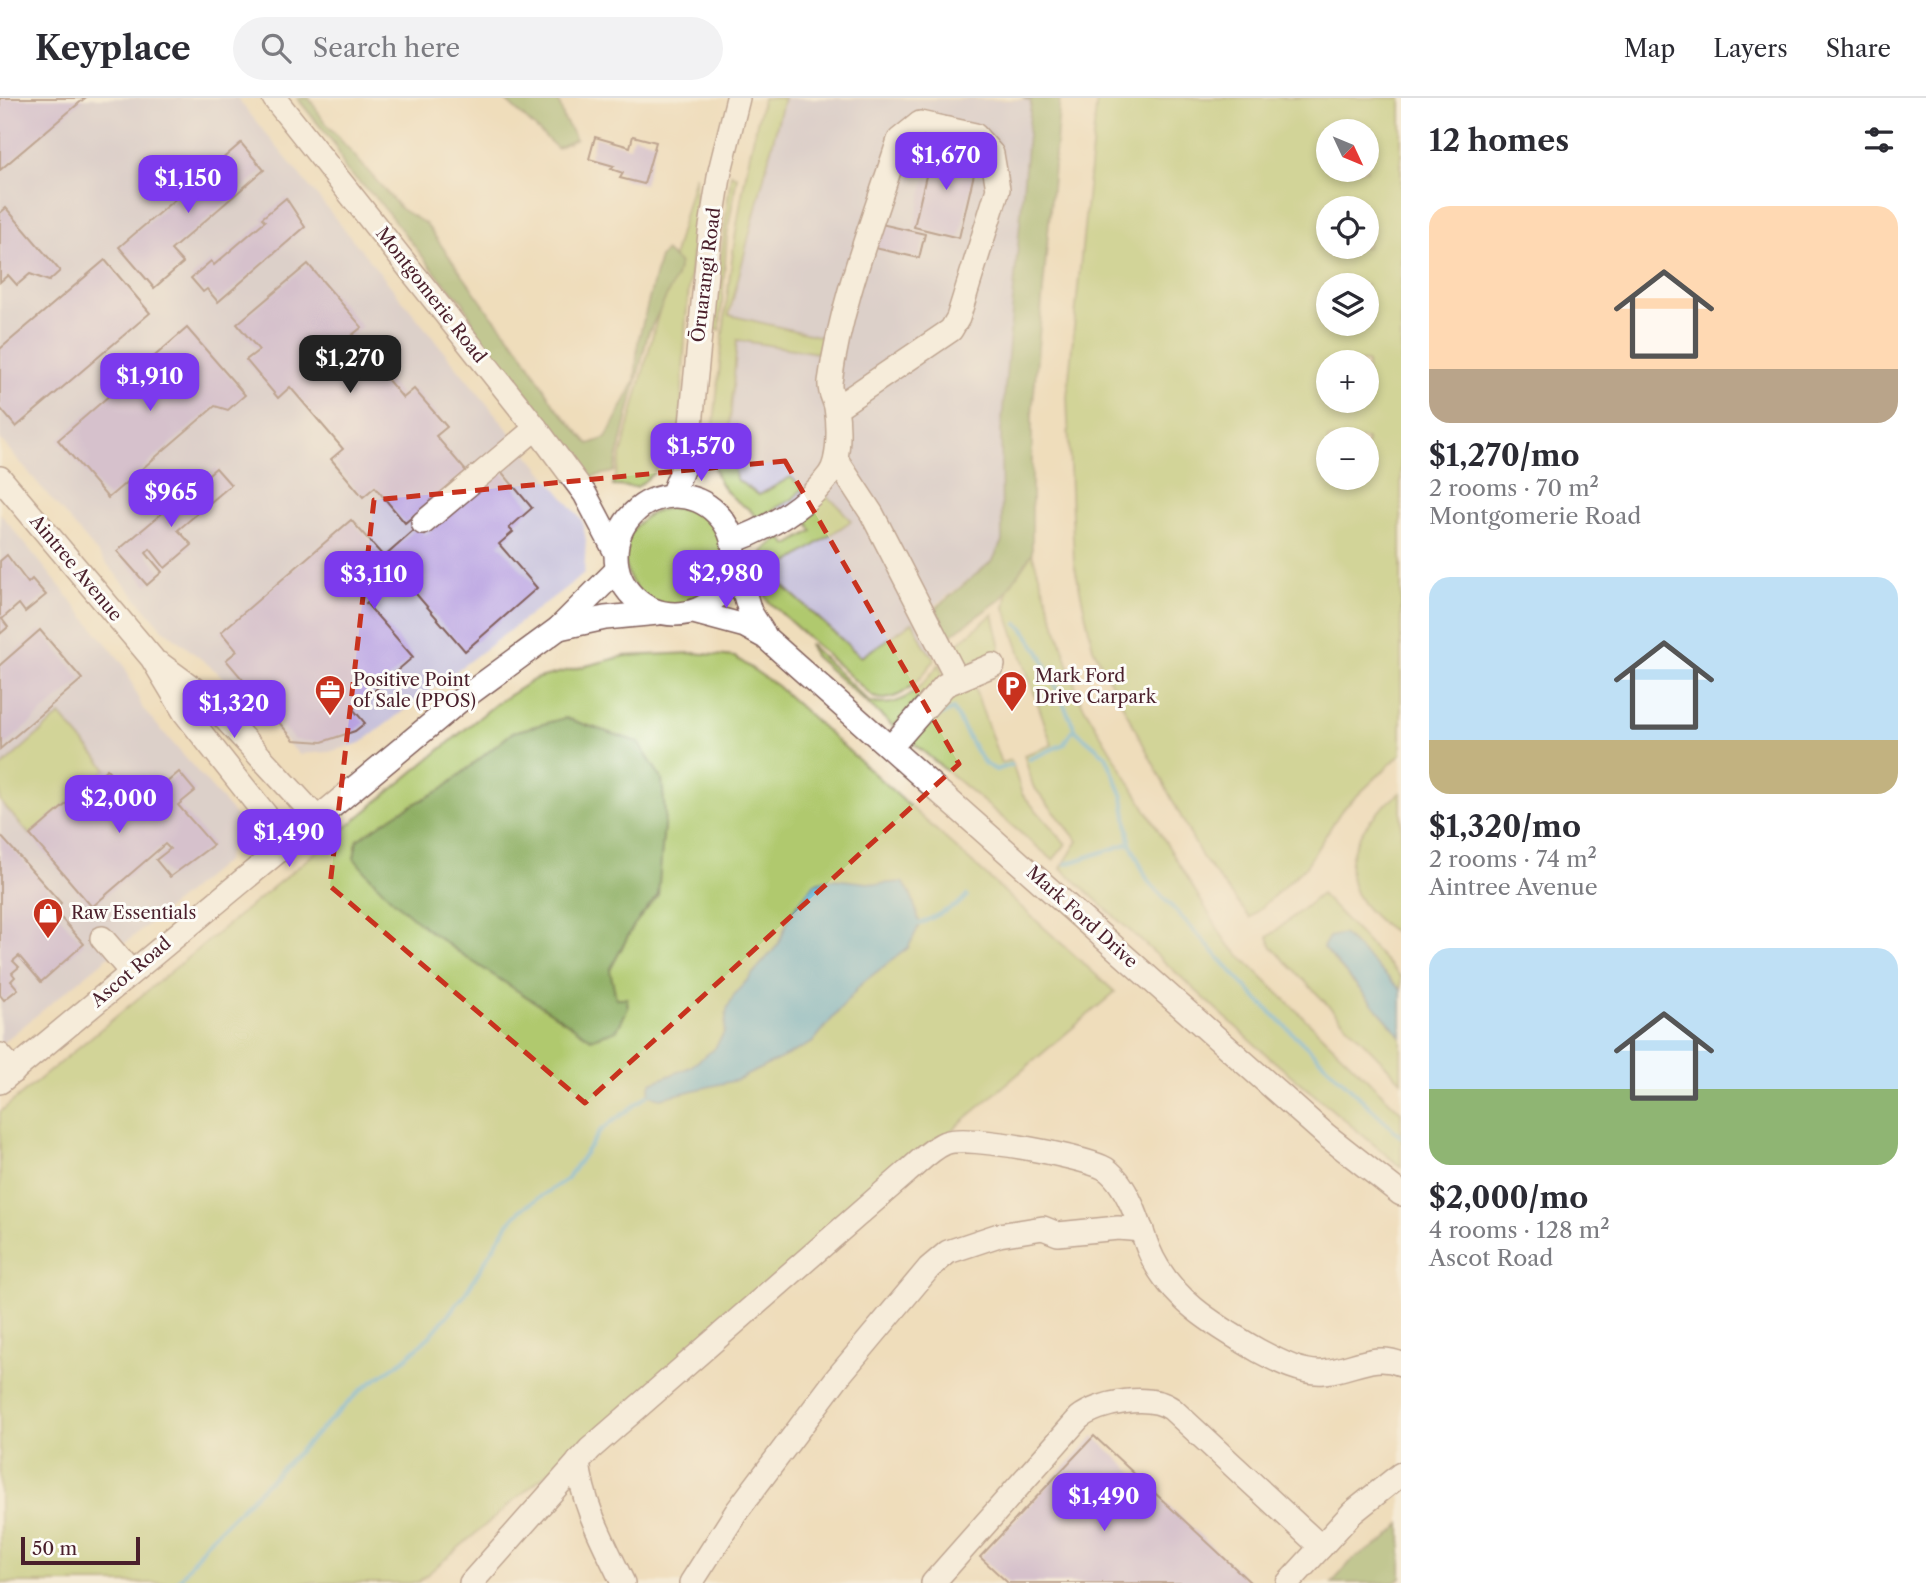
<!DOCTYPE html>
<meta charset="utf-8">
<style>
:root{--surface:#fff;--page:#f2f2f3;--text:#2b2b33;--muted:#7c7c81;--line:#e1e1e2;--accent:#7c3aed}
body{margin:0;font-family:"Libre Caslon Text",serif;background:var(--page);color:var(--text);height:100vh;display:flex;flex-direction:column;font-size:26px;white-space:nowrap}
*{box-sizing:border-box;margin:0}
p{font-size:23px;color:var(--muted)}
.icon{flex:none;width:38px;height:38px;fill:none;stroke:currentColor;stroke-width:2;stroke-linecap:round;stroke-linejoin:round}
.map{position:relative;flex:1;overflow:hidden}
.side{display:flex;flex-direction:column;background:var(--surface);width:525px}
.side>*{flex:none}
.needle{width:46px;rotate:134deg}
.controls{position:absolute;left:1316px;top:21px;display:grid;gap:14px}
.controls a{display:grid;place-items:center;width:63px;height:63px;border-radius:50%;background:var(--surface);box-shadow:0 4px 10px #0003;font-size:35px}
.scale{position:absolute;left:21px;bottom:18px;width:119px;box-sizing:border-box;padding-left:7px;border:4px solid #4a1f2b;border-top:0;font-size:19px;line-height:24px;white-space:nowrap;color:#4a1f2b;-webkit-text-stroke:5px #fdfcf7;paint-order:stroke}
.price{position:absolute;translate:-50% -60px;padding:0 16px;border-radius:14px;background:var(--accent);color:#fff;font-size:23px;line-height:46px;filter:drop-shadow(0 2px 4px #0008)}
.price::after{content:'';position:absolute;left:50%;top:42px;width:21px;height:16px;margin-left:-10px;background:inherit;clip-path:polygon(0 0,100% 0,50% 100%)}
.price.selected{background:#222;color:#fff}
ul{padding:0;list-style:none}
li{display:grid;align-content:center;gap:14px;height:371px;padding:0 28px}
li span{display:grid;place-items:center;height:217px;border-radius:21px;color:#555}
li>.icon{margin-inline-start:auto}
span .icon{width:126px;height:126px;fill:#fffc;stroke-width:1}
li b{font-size:30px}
h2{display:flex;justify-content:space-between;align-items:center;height:84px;padding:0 28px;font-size:30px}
header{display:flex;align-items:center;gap:42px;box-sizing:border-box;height:98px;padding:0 35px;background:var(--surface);border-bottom:2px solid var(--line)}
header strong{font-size:33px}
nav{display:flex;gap:38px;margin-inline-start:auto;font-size:24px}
.search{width:490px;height:63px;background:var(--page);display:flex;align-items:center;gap:18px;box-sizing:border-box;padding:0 24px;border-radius:38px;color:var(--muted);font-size:26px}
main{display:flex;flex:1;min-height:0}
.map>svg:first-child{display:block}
.industrial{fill:#c6c0da}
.green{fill:#b0c96e;stroke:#7d744c;stroke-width:2;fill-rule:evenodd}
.forest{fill:#8cad61;stroke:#6b6646;stroke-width:2}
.water{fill:#57afd4;stroke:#506780;stroke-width:2}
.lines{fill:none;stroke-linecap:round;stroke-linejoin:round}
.stream{stroke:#57afd4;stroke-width:4.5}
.building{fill:#b8a1e1}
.minor-casing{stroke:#84625d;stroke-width:26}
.minor{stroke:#fff;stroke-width:23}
.marked{fill:none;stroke:#c8321e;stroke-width:5;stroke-dasharray:14 9;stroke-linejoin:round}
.labels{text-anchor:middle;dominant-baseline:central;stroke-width:6;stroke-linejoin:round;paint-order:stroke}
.street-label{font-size:18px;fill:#4a1f2b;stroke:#fdfcf7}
.poi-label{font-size:18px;fill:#4a1f2b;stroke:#fdfcf7;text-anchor:start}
</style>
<header>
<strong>Keyplace</strong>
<div class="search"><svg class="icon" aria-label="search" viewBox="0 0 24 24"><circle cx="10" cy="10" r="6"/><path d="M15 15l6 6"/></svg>Search here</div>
<nav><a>Map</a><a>Layers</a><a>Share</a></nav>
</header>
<main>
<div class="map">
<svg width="1401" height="1485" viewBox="0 0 1401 1485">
<rect width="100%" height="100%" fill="#fdfcf7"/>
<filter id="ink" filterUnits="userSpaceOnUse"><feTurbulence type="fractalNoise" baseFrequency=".0143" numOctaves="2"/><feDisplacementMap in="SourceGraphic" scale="14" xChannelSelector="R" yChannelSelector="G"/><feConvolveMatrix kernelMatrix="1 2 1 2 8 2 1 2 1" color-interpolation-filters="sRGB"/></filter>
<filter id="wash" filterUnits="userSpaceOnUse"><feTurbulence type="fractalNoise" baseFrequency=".00686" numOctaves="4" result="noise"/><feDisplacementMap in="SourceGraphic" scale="28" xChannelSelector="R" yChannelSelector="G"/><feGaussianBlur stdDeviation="1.57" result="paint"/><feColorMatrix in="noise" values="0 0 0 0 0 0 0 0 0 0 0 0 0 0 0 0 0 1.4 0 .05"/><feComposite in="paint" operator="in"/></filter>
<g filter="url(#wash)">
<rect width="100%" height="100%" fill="#efddbb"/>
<g class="industrial">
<polygon points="0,0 237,0 582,422 586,442 584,476 361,645 329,654 299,656 216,573 161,529 0,341"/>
<polygon points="771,0 1031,2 1001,334 1002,443 993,462 927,514 944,549 887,592 777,495 768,472 836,422 761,408 729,385 724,342 737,242 731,217"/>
<polygon points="0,415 124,567 143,611 238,720 226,763 0,947"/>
</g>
<g class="green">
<path d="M763,0H784L729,217L822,239L818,255L737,242L729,337L736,381L759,397L791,379L803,390L793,401L756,421C752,412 749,411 741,406C718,390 713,375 712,348C723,231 733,115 763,0Z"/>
<path d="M1097,0H1401V656L1341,713L1306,768L1250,820L1202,759L1093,550L1074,465L1067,299ZM1328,33H1367V72H1328ZM1328,110H1367V149H1328ZM1328,187H1367V226H1328ZM1328,264H1367V303H1328ZM1328,341H1367V380H1328Z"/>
<polygon points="731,76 737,78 727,138 720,232 712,231"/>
<polygon points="695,77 696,121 686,220 680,332 653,376 637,389 613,388"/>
<path d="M824,397L838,407L851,423L781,470L779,484L861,559L913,524L925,549L935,561C922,579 899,609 873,599L769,504C753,477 751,456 781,440L788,447L812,433L804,416Z"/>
<circle cx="674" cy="459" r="49"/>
<polygon points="1032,455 1080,602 1226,844 1401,1014 1401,1069 1269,959 1061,770 1078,743 1033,688 1024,657 1052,647 1005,510 1008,490"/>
<polygon points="993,516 1000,546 999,555 961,567 948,554"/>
<path d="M809,546L869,604C902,613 922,588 940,565L943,579L920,599L894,629L814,558Z"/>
<polygon points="694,555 735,559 777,588 1115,894 417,1485 0,1485 0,1014 497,605 535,581 625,558"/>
<polygon points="972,583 1001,665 1011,662 1022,696 1066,746 1053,762 912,644 948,597"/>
<polygon points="60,617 107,671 30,737 0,703 0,670"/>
<path d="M1401,694V838C1328,795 1339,741 1401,694Z"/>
<polygon points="1321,796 1401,879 1401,892 1343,836 1333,861 1401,938 1401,983 1272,849 1268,839"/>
</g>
<g class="forest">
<polygon points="297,0 309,0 324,23 401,111 426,126 489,214 520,251 555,308 589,346 606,340 635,283 638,243 660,159 665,153 679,165 676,179 648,236 614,374 585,380 558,346 535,305 474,237 477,233 463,204 439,179 376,100 345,71 336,48"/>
<polygon points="503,0 558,0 564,21 576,41 557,50"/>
<polygon points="1023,0 1060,0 1032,317 1032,455 1001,501 948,539 936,510 993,462 1002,443 1001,334 1031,3"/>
<path d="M565,620L638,644L662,681L665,716L658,797L634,827L610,872L616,900H627L628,910L617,932L591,941C510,884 416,839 354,760L357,742L399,714L441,692L513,634Z"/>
<polygon points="1401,1426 1401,1480 1392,1485 1332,1485 1353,1461 1384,1443"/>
</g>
<g class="water">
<polygon points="833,781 878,786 903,784 911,796 920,826 908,850 862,885 812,945 737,982 661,1000 648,997 651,985 690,969 714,951 724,935 727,911 734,897 778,847 791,815 815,785"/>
<polygon points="1343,836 1401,892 1401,938 1323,849 1329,839"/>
</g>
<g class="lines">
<g class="stream">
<polyline points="1017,526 1023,530 1040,555 1076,633 1106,658 1123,699 1130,745 1148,783 1258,902 1401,1039"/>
<polyline points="937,619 953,611 975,651 985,666 996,672 1011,667"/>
<polyline points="1030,661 1064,646 1074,630"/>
<polyline points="1066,766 1130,745"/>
<polyline points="920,826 957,807 967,798"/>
<polyline points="177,1485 207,1444 362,1291 405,1261 430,1238 463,1199 508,1126 522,1111 567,1081 601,1032 648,997"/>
</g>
</g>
<g id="blocks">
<g class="building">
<polygon points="0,0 85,0 0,72"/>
<polygon points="633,38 656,44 644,86 620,80 623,75 611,71 614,68 589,61 595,39 630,49"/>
<polygon points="241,45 264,72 171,152 183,165 154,190 119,149"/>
<polygon points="933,48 978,59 959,140 914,129"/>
<polygon points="286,100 305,129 218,204 207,191 203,194 191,180 211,163 214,167 265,123 262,120"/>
<polygon points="6,110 60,173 49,183 30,176 17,187 8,177 0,184 0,115"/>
<polygon points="881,126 925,136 919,160 875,150"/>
<polygon points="105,162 150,215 16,329 0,310 0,251"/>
<polygon points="308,166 362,229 351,238 403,300 414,291 447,329 436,338 466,373 405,425 375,389 363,399 331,361 343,351 290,289 278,300 246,262 259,252 237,226"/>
<polygon points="187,230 245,297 228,312 215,308 108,400 58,342"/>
<polygon points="216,370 231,387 178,432 192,447 165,470 150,451 146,455 162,474 147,487 117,453"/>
<polygon points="500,372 532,410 509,430 513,434 499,446 537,490 465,553 399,476 366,505 413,559 353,611 365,625 355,633 322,644 294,642 226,562 237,553 221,534 351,422 384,459 418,429 425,437"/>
<polygon points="7,457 28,485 32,481 46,497 25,514 19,506 2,521 8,529 0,536 0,463"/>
<polygon points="40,532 82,581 0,651 0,567"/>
<polygon points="107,671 139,708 179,674 195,693 178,707 213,747 170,779 156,762 170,751 165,746 92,809 30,737"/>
<polygon points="0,737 61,805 54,812 84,846 41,884 19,858 13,863 19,869 12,875 15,879 11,883 18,891 4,902 0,897"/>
<polygon points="1094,1338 1251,1485 1008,1485 980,1459"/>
</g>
</g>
</g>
<g filter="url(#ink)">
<use href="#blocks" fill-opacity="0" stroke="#84625d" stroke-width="2"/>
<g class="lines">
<g class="minor-casing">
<g id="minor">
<polyline points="274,0 536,330 585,396 615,453"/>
<polyline points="836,361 872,416 957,581"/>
<polyline points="0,380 152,560 185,615 287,744"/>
<polyline points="672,397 688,357 710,135 720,73 738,0"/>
<circle cx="675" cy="457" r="59"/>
<polyline points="423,425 536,330"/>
<path d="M733,443C768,431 807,408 829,377C840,363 839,327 836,309C834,300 829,294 830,284C841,202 874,121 899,42L920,25L975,37L992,56L998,91L958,220L951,232L836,310"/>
<polyline points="735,463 750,514 764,536"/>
<polyline points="693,514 745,528 765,539 1326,1037 1401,1096"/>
<polyline points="559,530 605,520 658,515"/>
<polyline points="160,566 205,599 317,720"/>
<polyline points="891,649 945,587 993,567"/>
<polyline points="102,840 131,874"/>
<polyline points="0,957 14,973"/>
<polyline points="0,984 458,604 559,530 617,472"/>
<path d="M578,1364C583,1409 604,1445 623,1485"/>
<polyline points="1321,1449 1352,1415 1401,1376"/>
<path d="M471,1485L590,1351L907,1074C919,1064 931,1051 945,1045C968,1036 1078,1058 1102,1069C1107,1071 1114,1078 1118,1083C1133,1103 1139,1127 1148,1150C1168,1200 1214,1227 1259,1253C1278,1263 1302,1276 1324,1274C1351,1272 1374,1254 1401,1266"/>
<polyline points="691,1485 737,1413 837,1280 929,1170 948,1154 999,1137 1043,1130 1058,1136 1118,1130 1142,1132"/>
<path d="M933,1485L1079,1320C1099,1304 1150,1295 1172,1311L1321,1449L1288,1485"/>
</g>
</g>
<use href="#minor" class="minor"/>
</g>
</g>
<path d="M0 0H1401V1485H0ZM785,363L959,666L585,1005L330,788L374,402Z" fill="#efddbb" fill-opacity=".55" fill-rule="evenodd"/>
<path class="marked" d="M785,363L959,666L585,1005L330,788L374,402Z"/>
<defs>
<g id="parking-pin" transform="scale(1.575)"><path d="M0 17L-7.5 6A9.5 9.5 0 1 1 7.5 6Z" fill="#c8321e" stroke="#fdfcf7"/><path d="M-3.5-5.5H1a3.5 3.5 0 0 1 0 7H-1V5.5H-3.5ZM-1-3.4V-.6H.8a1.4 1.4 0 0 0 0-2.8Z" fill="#fff"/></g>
<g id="office-pin" transform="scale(1.575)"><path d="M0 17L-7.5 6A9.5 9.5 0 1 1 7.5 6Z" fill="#c8321e" stroke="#fdfcf7"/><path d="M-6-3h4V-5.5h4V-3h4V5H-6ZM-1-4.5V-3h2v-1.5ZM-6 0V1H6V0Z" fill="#fff"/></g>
<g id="shop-pin" transform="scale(1.575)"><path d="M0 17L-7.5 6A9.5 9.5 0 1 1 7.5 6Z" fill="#c8321e" stroke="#fdfcf7"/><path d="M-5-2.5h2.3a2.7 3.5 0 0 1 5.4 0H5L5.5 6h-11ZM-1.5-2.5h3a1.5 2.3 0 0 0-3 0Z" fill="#fff"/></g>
</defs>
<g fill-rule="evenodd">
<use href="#parking-pin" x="1012" y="588"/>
<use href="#office-pin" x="330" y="592"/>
<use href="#shop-pin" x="48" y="815"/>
</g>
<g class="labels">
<g class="street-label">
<text transform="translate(706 177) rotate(-83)">Ōruarangi Road</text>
<text transform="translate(431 197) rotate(52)">Montgomerie Road</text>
<text transform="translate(76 470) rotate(50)">Aintree Avenue</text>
<text transform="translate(1082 819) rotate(42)">Mark Ford Drive</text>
<text transform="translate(131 874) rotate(-40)">Ascot Road</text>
</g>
<g class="poi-label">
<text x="1035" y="578">Mark Ford<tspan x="1035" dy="21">Drive Carpark</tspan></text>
<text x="353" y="582">Positive Point<tspan x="353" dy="21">of Sale (PPOS)</tspan></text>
<text x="71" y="815">Raw Essentials</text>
</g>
</g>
</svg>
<div class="controls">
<a><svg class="needle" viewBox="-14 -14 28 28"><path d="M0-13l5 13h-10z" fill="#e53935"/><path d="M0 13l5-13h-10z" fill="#7c7c81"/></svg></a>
<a><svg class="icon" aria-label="locate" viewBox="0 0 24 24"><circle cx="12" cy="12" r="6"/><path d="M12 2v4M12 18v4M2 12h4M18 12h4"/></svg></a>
<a><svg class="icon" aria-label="layers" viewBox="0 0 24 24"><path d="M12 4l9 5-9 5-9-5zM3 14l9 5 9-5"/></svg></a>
<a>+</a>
<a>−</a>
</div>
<div class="scale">50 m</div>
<b class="price" style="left:946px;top:94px">$1,670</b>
<b class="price" style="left:188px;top:117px">$1,150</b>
<b class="price selected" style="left:350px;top:297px">$1,270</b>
<b class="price" style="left:150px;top:315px">$1,910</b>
<b class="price" style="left:701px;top:385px">$1,570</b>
<b class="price" style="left:171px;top:431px">$965</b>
<b class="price" style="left:726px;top:512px">$2,980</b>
<b class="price" style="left:374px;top:513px">$3,110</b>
<b class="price" style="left:234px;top:642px">$1,320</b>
<b class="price" style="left:119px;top:737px">$2,000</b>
<b class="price" style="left:289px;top:771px">$1,490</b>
<b class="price" style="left:1104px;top:1435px">$1,490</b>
</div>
<section class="side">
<h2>12 homes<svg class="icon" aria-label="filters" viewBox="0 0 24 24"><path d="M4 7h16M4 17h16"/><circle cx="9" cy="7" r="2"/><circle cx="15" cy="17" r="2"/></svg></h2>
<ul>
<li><span style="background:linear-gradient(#ffd9b3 75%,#b9a48a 0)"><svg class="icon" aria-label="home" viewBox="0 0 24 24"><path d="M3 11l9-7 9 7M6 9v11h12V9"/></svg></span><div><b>$1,270/mo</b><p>2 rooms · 70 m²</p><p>Montgomerie Road</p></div></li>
<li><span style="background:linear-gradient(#bfe0f5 75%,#c2b280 0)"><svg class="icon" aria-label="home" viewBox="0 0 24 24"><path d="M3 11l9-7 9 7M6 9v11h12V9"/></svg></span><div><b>$1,320/mo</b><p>2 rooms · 74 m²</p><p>Aintree Avenue</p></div></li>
<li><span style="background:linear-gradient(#bfe0f5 65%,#8fb573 0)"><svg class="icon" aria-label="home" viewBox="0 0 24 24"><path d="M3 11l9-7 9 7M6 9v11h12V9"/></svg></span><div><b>$2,000/mo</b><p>4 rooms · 128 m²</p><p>Ascot Road</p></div></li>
</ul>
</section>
</main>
